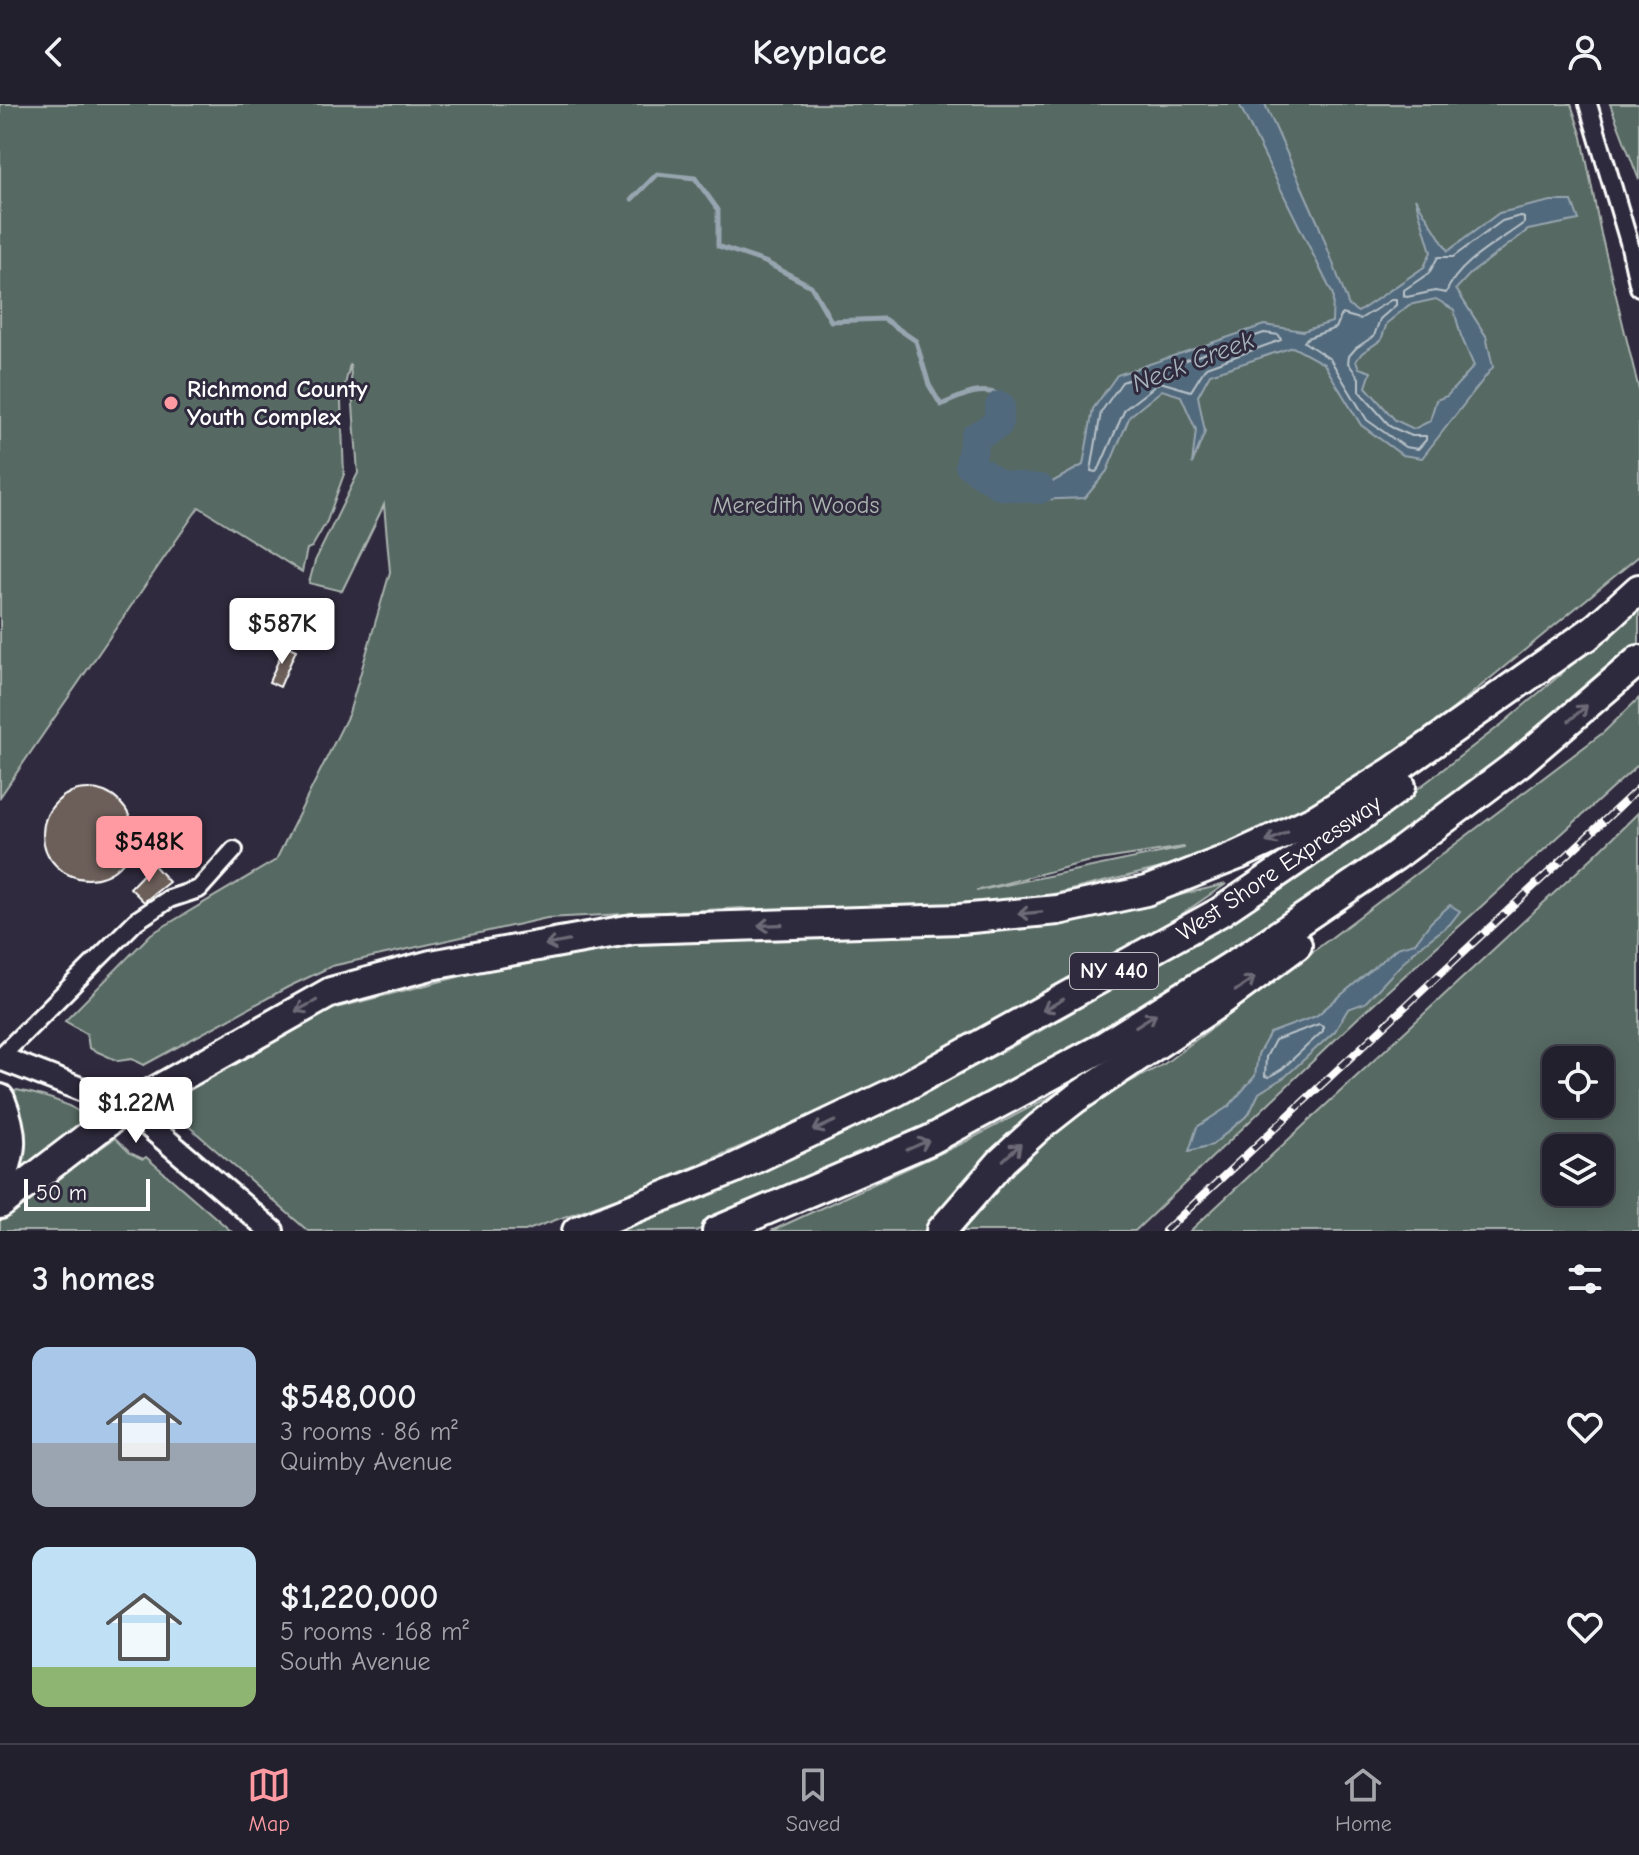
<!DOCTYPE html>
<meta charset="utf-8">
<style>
:root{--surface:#23202e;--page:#2b2836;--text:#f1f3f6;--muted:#a3a3aa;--line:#403e4a;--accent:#ff9aa2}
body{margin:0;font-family:"Comic Neue",sans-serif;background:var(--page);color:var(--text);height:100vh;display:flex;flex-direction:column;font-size:30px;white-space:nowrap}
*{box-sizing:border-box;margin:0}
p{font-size:26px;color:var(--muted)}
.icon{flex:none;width:44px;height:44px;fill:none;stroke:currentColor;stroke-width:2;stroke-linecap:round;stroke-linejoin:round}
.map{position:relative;height:1127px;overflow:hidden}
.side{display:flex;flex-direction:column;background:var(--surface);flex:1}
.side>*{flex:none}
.fabs{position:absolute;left:1542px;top:942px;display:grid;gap:16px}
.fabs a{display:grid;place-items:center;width:72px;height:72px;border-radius:16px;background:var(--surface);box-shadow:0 4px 20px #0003,0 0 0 2px var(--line);font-size:40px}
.scale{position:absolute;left:24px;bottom:20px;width:126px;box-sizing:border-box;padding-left:8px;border:4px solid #fff;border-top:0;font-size:22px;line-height:28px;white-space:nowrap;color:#fff;-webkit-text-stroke:6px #2f2a3d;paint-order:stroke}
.price{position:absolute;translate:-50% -68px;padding:0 18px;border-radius:8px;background:#fff;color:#222;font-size:26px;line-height:52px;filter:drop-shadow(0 2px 4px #0008)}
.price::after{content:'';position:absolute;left:50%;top:48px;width:24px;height:18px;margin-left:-12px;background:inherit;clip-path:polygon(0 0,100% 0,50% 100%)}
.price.active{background:var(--accent);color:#111}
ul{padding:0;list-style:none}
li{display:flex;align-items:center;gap:24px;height:200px;padding:0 32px}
li span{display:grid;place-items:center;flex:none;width:224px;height:160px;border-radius:16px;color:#555}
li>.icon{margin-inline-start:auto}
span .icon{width:96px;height:96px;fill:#fffc;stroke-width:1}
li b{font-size:34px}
h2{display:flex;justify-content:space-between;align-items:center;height:96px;padding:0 32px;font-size:34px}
header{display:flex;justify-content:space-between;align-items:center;height:104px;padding:0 32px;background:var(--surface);font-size:36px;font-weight:700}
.tab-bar{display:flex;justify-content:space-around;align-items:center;height:112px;border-top:2px solid var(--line);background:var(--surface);font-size:22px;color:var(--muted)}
.tab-bar a{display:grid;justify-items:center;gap:4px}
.tab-bar .active{color:var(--accent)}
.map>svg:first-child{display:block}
.green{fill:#576962;stroke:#abb4b0;stroke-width:2;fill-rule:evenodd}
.water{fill:#51697b;stroke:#97a5b0;stroke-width:2;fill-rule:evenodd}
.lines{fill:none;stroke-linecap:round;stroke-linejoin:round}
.shore{stroke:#b9c3ca;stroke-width:2}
.stream{stroke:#97a5b0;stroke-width:5}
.river{stroke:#51697b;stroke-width:30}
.building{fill:#6c5f5a;stroke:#fff;stroke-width:2}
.street-casing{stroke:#fff;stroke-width:22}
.secondary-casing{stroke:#fff;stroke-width:28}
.highway-casing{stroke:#fff;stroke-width:34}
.street{stroke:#2f2a3d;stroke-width:16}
.secondary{stroke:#2f2a3d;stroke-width:22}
.highway{stroke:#2f2a3d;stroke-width:28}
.rail-casing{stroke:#fff;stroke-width:8}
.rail{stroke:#2f2a3d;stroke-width:5;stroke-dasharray:15;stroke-linecap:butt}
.oneway{stroke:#6d6a77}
.poi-dot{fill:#ff9aa2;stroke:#2f2a3d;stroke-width:3}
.labels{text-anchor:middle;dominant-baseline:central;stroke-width:6;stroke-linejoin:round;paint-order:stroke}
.shield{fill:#2f2a3d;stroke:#c1bfc5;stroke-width:2}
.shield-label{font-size:22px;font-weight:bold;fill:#fff}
.poi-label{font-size:24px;font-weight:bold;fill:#fff;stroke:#2f2a3d;text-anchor:start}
.park-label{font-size:24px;fill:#abb4b0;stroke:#2f2a3d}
.street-label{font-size:24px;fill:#fff;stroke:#2f2a3d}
.water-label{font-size:26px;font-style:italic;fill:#a8b4bd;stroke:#2f2a3d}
</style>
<header><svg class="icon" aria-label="back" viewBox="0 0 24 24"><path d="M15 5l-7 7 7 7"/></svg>Keyplace<svg class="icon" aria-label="person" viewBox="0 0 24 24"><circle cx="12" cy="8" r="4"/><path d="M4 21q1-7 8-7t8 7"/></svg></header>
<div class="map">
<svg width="1639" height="1127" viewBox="0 0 1639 1127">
<rect width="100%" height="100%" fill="#2f2a3d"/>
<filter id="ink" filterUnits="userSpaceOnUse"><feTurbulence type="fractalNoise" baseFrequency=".0125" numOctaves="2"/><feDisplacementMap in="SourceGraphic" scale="16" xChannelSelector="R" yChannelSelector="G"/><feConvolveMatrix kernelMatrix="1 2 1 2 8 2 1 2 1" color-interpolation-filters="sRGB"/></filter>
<g filter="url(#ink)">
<g class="green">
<path d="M0,0H1571L1582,33L1601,130L1639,286V452L1453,605L1338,692L1219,750L1016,799L788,812L742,804L547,814L332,862L288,883L144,961L132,955L118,957L89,944L87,930L65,917L151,830L276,756L349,609L390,468L384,401L342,487L309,479L315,457L358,369L350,260L341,298L344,370L327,417L312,443L307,445L302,468L199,403L0,693ZM1184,743V744L976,787L1086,758Z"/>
<polygon points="1610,0 1639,0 1639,76"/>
<polygon points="1639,504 1639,539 1521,644 1375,756 1036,969 862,1055 696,1127 605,1127 687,1097 852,1025 1019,939 1185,844 1355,733 1502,620"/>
<polygon points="1639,594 1639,660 1361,911 1135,1127 956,1127 1030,1046 1120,983 1164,960 1604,628"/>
<path d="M1639,708V1127H1190L1595,751ZM1556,956H1600V1000H1556ZM1556,1044H1600V1088H1556Z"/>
<polygon points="1226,780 1142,837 1004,914 826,1006 639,1086 525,1127 308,1127 169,1005 170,1001 166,996 332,905 513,859 635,841 950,829 1088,813"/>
<polygon points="1143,943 932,1127 771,1127 965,1038"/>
<path d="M17,986C37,990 72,999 86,1014L85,1019L26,1062L20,1059L12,989Z"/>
<polygon points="115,1034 130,1049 143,1055 146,1053 231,1127 0,1127 0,1116"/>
</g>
<g class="water">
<path d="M1239,0H1265L1318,119L1349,202L1358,208L1424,163L1431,148L1415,94L1448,147L1499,109L1551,97H1572L1579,116L1528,126L1470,170L1456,185L1486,232L1493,263L1422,354L1402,351L1361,321L1324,260L1293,243L1210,270L1198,292L1205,328L1192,360L1196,326L1181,292L1162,286L1130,312L1107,367L1085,394L1033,396L1000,381L1054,377L1083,361L1093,305L1117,271L1264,221L1303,227L1332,218L1333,191ZM1436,195L1454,206L1461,232L1474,262L1447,292L1436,296L1430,317L1414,325L1395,316L1366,283L1371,268L1359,264L1356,257L1362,249L1381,236L1387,219L1409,201Z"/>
<polygon points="1450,801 1460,807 1450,820 1413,848 1365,899 1348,905 1335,927 1286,972 1259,989 1249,1010 1212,1041 1189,1047 1197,1023 1229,1002 1255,972 1258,950 1270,929 1316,912 1397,844 1415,839 1431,818"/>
</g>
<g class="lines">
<g class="shore">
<path d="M1520,112L1524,114V119C1499,138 1458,158 1446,189L1435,187L1407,193L1404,192V186L1429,169L1438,153H1453L1502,117Z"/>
<polygon points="1391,196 1396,196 1396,201 1380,215 1374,232 1356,244 1349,252 1348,259 1359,274 1359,287 1391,323 1412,332 1426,332 1426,336 1418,345 1405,343 1367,316 1330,255 1304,238 1307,234 1336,224 1342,210 1360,215"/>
<polygon points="1264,229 1279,231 1281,236 1206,263 1191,287 1160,278 1125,305 1100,363 1096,368 1091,367 1101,308 1122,278"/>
<polygon points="1319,920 1323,922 1323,927 1282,965 1269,973 1265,972 1266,953 1275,936"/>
</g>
<path class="stream" d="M632,95L657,70L695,74L718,106V142L765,158L811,182L831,217L884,215L916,237L929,281L941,301C961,292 981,281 1002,292L1000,302"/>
<polyline class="river" points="1000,302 998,320 975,333 970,361 1000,381 1040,385"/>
</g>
<g class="building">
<polygon points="285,541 296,546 280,583 269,578"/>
<circle cx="88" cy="730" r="45"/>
<polygon points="153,760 169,778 144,798 130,784"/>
</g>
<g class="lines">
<g class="street-casing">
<g id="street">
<polyline points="1588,0 1629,138 1639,183"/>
<polyline points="0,953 136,817 169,795 199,785 234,746"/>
</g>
</g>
<g class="secondary-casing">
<polyline id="secondary" points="0,954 127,1003 272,1127"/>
</g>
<g class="highway-casing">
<g id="highway">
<polyline points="1586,533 1639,485"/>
<path d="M0,995C14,1030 13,1045 0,1080"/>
<polyline points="0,1100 127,1003 331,888 431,861 633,825 960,815 1058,806 1146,787 1238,751 1318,714 1392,668 1599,522"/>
<polyline points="577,1127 733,1065 897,987 1220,808 1361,712 1401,682"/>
<polyline points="717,1127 930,1036 1098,946 1254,848 1395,752 1519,659 1639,556"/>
<polyline points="941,1127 1002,1057 1038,1024 1076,994 1221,897 1297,841"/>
</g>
</g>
<use href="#street" class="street"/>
<use href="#secondary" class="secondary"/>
<use href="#highway" class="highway"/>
<g class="rail-casing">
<polyline id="rail" points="1165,1127 1639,684"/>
</g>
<use href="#rail" class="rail"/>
</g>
<defs><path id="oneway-shaft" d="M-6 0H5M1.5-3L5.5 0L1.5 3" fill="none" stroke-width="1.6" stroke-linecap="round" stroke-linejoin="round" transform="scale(2)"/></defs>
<g class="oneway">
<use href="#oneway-shaft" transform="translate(1578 609) rotate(-41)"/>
<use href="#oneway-shaft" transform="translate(1277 733) rotate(155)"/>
<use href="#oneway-shaft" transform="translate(1030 809) rotate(175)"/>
<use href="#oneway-shaft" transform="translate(770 821) rotate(178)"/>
<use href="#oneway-shaft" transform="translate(557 839) rotate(170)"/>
<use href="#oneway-shaft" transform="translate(1245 880) rotate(-36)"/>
<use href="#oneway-shaft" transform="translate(1053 901) rotate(151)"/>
<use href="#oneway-shaft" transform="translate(306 902) rotate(152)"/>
<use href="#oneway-shaft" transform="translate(1146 916) rotate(-32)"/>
<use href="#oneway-shaft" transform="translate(824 1022) rotate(155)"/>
<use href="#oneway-shaft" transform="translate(918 1041) rotate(-24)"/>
<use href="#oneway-shaft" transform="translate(1012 1048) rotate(-43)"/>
</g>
</g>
<circle class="poi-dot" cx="171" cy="299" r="8"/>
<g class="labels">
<rect class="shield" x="1070" y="849" width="88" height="36" rx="6"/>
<g class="shield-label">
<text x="1114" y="867">NY 440</text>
</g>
<g class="poi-label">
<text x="187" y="285">Richmond County<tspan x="187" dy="28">Youth Complex</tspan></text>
</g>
<g class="park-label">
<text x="796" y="401">Meredith Woods</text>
</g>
<g class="street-label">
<text transform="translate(1279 764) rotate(-34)">West Shore Expressway</text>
</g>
<g class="water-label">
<text transform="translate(1193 258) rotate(-21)">Neck Creek</text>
</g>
</g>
</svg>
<div class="fabs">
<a><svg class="icon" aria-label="locate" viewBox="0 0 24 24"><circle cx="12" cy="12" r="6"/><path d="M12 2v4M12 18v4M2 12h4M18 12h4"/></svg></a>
<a><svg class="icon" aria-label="layers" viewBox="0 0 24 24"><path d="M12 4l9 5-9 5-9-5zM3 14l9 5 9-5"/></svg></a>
</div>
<div class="scale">50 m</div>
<b class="price" style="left:282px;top:562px">$587K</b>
<b class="price active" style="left:149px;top:780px">$548K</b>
<b class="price" style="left:136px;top:1041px">$1.22M</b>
</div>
<section class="side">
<h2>3 homes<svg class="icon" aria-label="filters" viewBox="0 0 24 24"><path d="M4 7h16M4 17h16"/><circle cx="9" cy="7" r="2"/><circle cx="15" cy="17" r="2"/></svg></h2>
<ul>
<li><span style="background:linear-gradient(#a9c7e8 60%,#9aa5b1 0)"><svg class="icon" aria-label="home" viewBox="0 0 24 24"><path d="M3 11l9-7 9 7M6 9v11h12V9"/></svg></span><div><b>$548,000</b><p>3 rooms · 86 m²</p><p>Quimby Avenue</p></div><svg class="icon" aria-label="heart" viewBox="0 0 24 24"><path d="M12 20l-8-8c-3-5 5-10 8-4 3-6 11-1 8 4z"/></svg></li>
<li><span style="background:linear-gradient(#bfe0f5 75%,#8fb573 0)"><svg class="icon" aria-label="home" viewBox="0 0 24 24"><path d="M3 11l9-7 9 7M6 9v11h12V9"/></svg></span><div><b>$1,220,000</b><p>5 rooms · 168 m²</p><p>South Avenue</p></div><svg class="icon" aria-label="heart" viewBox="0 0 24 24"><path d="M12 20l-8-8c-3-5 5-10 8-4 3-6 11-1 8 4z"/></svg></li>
</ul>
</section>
<nav class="tab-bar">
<a class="active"><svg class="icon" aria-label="map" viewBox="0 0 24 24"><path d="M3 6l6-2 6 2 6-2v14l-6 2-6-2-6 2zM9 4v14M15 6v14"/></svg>Map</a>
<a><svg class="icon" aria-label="saved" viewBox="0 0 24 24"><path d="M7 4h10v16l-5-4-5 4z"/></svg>Saved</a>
<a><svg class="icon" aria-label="home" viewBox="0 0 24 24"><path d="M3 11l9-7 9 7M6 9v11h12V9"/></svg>Home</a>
</nav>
